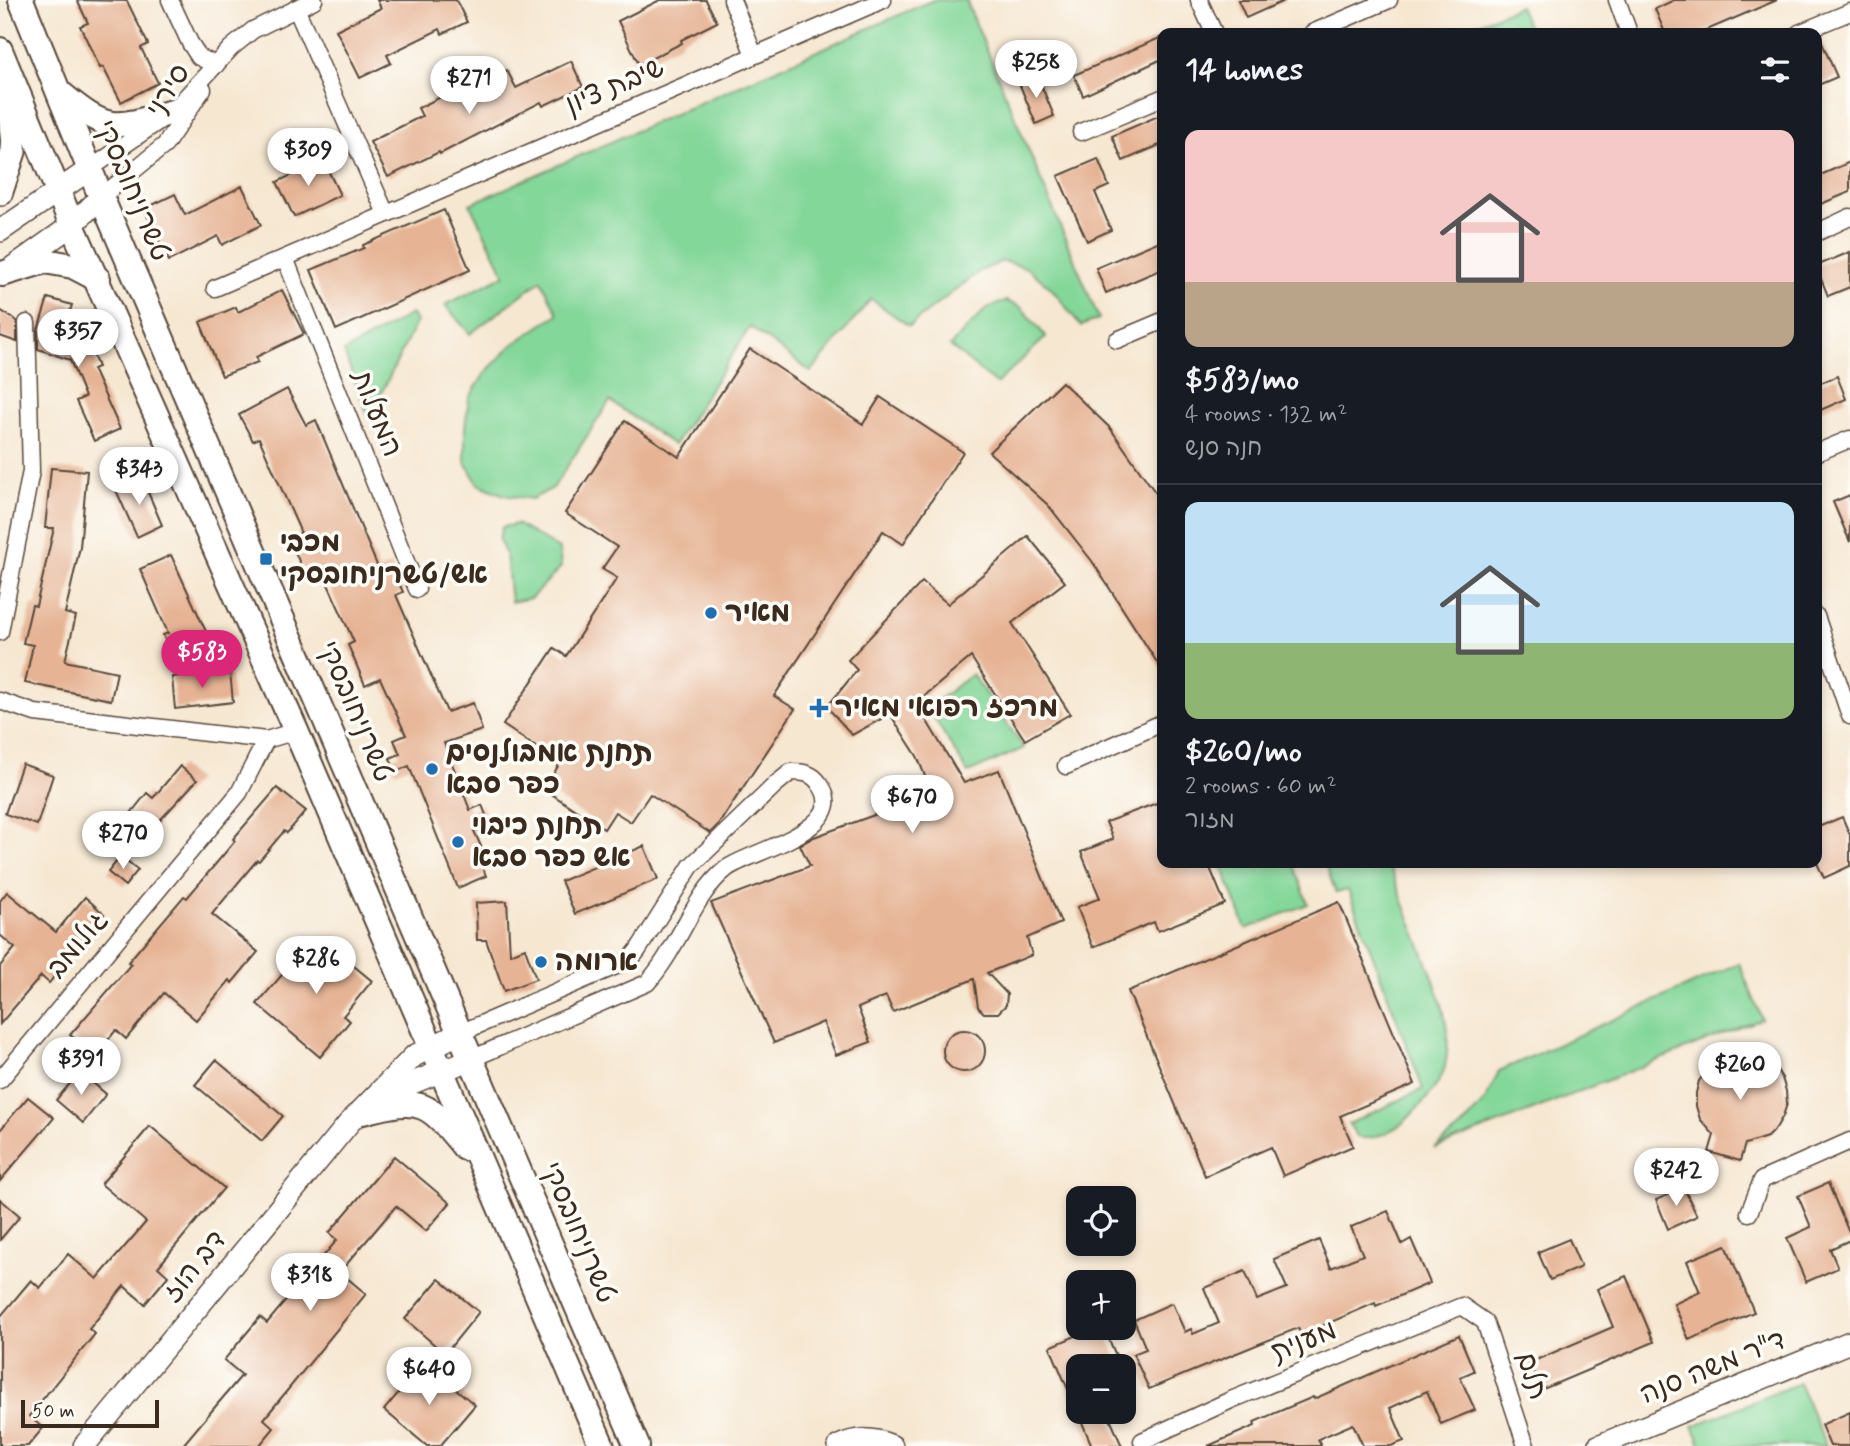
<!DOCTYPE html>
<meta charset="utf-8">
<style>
:root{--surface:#171b24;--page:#20242c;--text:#f1f3f6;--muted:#9ea1a6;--line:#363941;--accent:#db2777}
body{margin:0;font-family:Mynerve,"Playpen Sans Hebrew",sans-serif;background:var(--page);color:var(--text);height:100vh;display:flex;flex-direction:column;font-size:26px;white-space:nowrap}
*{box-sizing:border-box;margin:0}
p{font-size:23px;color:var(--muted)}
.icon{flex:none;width:38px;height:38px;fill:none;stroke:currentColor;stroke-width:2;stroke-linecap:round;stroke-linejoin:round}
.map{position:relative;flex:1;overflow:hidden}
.details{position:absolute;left:1157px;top:28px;width:665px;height:840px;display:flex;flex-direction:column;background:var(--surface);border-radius:14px;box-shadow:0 4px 10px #0003}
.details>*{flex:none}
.controls{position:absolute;left:1066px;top:1186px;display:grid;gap:14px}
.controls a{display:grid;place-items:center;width:70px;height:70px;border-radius:14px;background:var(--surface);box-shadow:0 4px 10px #0003;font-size:35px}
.scale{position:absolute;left:21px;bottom:18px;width:138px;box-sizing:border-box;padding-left:7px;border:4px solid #3b2a1e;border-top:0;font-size:19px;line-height:24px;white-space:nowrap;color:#3b2a1e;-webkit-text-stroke:5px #fdfcf7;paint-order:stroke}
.price{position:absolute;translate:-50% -60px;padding:0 16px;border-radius:24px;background:#fff;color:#222;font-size:23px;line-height:46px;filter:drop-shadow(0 2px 4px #0008)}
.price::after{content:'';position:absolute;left:50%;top:42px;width:21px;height:16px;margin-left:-10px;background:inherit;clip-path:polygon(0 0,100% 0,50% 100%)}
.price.selected{background:var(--accent);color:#fff}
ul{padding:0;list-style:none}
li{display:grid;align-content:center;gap:14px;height:371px;padding:0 28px}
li+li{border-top:2px solid var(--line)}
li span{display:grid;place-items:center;height:217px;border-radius:14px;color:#555}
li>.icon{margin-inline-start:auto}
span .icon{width:126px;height:126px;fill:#fffc;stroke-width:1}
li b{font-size:30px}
h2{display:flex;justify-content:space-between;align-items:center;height:84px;padding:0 28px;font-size:30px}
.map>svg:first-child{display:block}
.green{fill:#83d799;stroke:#5f805c;stroke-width:2}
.building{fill:#e6b494}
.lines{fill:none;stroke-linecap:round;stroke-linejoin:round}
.street-casing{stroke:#574639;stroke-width:19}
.secondary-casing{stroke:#574639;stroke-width:24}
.primary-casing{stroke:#574639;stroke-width:28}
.street{stroke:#fff;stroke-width:16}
.secondary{stroke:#fff;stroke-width:21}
.primary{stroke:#fff;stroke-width:24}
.poi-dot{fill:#1f6fb2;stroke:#fdfcf7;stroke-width:2.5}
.labels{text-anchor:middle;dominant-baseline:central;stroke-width:7;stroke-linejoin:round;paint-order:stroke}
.street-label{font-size:28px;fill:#3b2a1e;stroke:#fdfcf7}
.poi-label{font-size:28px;font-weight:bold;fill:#3b2a1e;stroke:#fdfcf7;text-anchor:start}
</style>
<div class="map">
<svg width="1850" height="1446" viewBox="0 0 1850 1446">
<rect width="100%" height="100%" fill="#fdfcf7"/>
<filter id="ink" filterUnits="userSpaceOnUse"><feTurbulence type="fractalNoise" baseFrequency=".0143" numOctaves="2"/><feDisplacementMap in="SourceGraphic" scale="14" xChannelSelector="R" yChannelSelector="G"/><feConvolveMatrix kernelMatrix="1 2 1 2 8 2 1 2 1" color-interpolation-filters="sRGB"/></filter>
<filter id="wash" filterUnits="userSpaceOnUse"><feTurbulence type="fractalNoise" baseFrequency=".00686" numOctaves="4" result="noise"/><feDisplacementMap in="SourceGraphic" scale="28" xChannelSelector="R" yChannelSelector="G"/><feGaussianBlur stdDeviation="1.57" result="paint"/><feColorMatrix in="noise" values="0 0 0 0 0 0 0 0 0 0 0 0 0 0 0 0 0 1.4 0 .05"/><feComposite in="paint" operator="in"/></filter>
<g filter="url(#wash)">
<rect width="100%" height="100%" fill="#f6e7d1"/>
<g class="green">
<polygon points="933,0 966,0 1099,319 1081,326 1051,288 1027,268 1003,261 980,271 909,326 871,299 811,372 750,327 674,445 610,401 553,488 532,499 504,495 478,484 465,462 465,427 469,398 486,372 512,345 558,314 541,280 470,334 445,305 505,275 470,204"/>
<polygon points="1519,6 1531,33 1457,33"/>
<polygon points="1006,301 1022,308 1046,337 996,384 950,346 987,308"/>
<polygon points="411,314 417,321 369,418 344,352"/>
<polygon points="517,524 559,549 561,567 531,598 511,602 506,555 499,540 502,527"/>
<polygon points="972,674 1024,748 968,773 928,708"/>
<polygon points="1221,863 1293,863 1308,904 1246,929"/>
<path d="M1325,863H1388C1398,889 1409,916 1419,942C1435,983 1456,1025 1444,1070C1439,1086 1424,1101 1413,1113C1401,1127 1375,1142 1357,1137L1349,1124L1423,1089L1348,890L1336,893Z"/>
<polygon points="1739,963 1762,1019 1434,1149 1461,1128 1485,1101 1499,1071"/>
<polygon points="1799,1383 1826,1446 1702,1446 1693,1426"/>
</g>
<g id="blocks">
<g class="building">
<polygon points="77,0 127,1 148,44 141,48 158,83 121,102 103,67 100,68 80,26 88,23"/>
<polygon points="377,0 456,0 467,22 442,34 440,29 387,55 391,63 360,78 336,30 381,8"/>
<polygon points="660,0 706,0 717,22 681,40 682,43 639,65 618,21"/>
<polygon points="1238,0 1286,0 1246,18"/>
<polygon points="1674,0 1777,0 1700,33 1665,33 1655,9"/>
<polygon points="1819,36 1837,77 1816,86 1816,37"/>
<polygon points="1162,37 1162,59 1083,96 1074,75"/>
<polygon points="571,61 583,87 543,106 541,102 440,154 439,152 388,177 370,142 422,116 418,108 455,90 457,95 507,70 516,88"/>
<polygon points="1037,75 1054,116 1036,124 1019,83"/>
<polygon points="1158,116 1162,126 1162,144 1123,161 1112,136"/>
<polygon points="1098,159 1109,186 1095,192 1111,230 1087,241 1058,176"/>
<polygon points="323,160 340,195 294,217 277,182"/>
<polygon points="1850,162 1850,192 1816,206 1816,177"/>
<polygon points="242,186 261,225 222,245 218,236 169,261 144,209 175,194 185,215"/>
<polygon points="444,210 470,270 336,330 311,270 364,248 363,245"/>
<polygon points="1162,240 1162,269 1106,293 1096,268"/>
<polygon points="1850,252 1850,287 1828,296 1816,266"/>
<polygon points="282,290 304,334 256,357 258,362 222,376 200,322 236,307 238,312"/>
<polygon points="48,298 72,305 58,346 63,350 87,340 98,367 93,369 120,429 94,441 76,401 85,397 70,360 38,349 38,330"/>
<polygon points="0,310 17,321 17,342 0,336"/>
<polygon points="750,349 863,424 880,397 963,452 903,544 883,531 774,696 795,709 718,825 710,833 650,794 631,822 615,812 604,829 544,789 560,763 503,725 554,648 566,656 617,578 602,569 617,547 565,513 625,421 679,457"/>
<polygon points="1837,376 1846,399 1816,412 1816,385"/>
<polygon points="1062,382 1110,428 1162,502 1162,670 1092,561 1048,505 989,452"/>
<polygon points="287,389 306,425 316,420 379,570 391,565 403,592 396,595 447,712 473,703 482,730 444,743 470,810 482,805 490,825 474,831 484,853 478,855 486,876 458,888 409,766 395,772 390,758 400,754 394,740 406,735 380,678 365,685 348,645 354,642 323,573 307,580 289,538 301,533 259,438 253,441 239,415"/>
<polygon points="51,468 87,471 80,547 65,613 76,616 65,661 117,672 111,700 25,683 33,645 23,643 32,605 36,606 54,528 45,528"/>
<polygon points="142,478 162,525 137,537 116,490"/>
<polygon points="1850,495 1850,542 1833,502"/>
<polygon points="1028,536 1065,582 1012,623 1070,714 1025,740 971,657 916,703 964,783 999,770 1061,923 1027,938 1032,955 987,973 1007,994 1006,1005 998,1013 984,1013 978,1007 974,979 893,1012 886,996 858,1008 871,1042 836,1055 823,1022 774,1043 711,903 810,866 800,845 814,837 932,794 917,756 890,714 852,735 827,707 857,670 848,660 922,582 948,604"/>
<polygon points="171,555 214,649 177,666 163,635 168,633 140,569"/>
<polygon points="230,671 233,702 175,709 172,677"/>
<polygon points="22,764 53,775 37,825 5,814"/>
<polygon points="180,766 197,780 151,830 131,813 147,793 153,798"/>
<polygon points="277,788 306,811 287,833 284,831 259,861 257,860 212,914 258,952 232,983 230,980 196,1020 164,993 126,1039 116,1030 95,1056 70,1035 131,964 128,962 184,896 187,898 235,841 233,839"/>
<polygon points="1162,801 1162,863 1208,863 1225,904 1158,931 1154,922 1093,947 1077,907 1100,898 1081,852 1113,839 1106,822"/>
<polygon points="1842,817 1850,835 1850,866 1824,878 1816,861 1816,828"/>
<polygon points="644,846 658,879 575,914 561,881"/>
<polygon points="121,856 138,870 125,886 108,872"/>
<polygon points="7,892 56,932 85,897 104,914 49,983 41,976 0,1024 0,966 15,948 0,935 0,901"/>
<polygon points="507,901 510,954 525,948 536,979 504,991 486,940 477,940 476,903"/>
<polygon points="1339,902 1415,1084 1340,1116 1353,1146 1283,1176 1271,1147 1205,1176 1128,991"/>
<polygon points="319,937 372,981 343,1016 350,1021 320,1057 257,1004 287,969 290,971"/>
<circle cx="964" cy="1051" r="21"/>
<polygon points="1740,1052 1753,1054 1765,1059 1775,1067 1782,1078 1786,1091 1787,1104 1783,1116 1776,1128 1767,1137 1745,1144 1740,1161 1709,1152 1714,1135 1700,1119 1696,1106 1696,1093 1699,1081 1715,1061 1727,1055"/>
<polygon points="216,1060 283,1116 262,1141 195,1085"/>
<polygon points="80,1072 106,1094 83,1123 56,1100"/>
<polygon points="28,1097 54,1118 0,1181 0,1130"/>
<polygon points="150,1126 224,1188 158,1267 168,1276 145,1304 124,1286 89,1329 95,1334 29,1416 43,1428 28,1446 0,1446 0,1317 31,1280 40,1288 68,1254 97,1279 146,1222 101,1184"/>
<polygon points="394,1156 450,1203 426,1231 396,1206 340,1272 366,1294 264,1419 274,1428 259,1446 182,1446 242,1375 224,1360 260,1317 267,1323 337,1240 329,1233"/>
<polygon points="1828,1183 1850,1235 1850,1240 1830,1249 1838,1268 1806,1282 1787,1238 1811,1227 1798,1196"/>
<polygon points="1684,1188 1697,1216 1668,1229 1656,1200"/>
<polygon points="0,1199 20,1216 0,1240"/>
<polygon points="1388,1211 1402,1244 1411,1239 1430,1283 1376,1306 1375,1303 1301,1335 1298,1328 1149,1389 1133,1354 1146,1349 1134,1320 1172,1303 1185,1332 1191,1329 1193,1334 1219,1323 1204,1288 1245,1271 1257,1300 1287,1288 1274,1259 1319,1240 1331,1268 1363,1255 1351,1227"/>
<polygon points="1569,1239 1581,1267 1550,1280 1538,1252"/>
<polygon points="1726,1245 1754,1312 1689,1340 1674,1304 1700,1292 1687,1261"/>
<polygon points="1626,1276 1654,1342 1541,1390 1529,1363 1613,1327 1597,1289"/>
<polygon points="439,1279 479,1312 445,1354 405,1319"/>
<polygon points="1094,1328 1104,1328 1121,1367 1078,1367 1078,1412 1107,1412 1122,1446 1092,1446 1050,1347"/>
<polygon points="1459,1335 1474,1371 1460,1377 1475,1410 1441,1424 1427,1391 1390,1408 1404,1441 1391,1446 1363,1446 1353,1424 1318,1439 1321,1446 1208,1446 1255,1426 1254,1422 1313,1397 1314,1399"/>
<polygon points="424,1362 475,1405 440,1446 427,1446 384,1410"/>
<polygon points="1850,1412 1850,1446 1830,1446 1821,1425"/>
</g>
</g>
</g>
<g filter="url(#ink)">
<use href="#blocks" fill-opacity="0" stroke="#574639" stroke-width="2"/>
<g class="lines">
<g class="street-casing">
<g id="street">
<polyline points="170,0 190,43 199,57 216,65"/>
<polyline points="732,0 754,55"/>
<polyline points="1199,0 1214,33"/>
<polyline points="1617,0 1629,33"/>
<polyline points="296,8 386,214"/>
<polyline points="1312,33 1389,0"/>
<polyline points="1799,33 1850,12"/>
<polyline points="1081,132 1162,98"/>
<polyline points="90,169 172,112 231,48 253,30 314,0"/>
<polyline points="101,197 165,145 203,89"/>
<polyline points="1816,233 1850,217"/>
<polyline points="285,258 417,589"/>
<polyline points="215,288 883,0"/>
<polyline points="1117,340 1162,321"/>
<polyline points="1816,453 1850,439"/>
<polyline points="1816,616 1850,716"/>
<polyline points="0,632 31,471 27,323"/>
<polyline points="0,701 35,713 266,740 296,731"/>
<polyline points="1066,766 1162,723"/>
<path d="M460,1033L630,960L638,950L691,866L776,784L791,772C803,772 812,773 819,783C855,829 747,852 726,869C693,895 678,950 647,983L471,1059"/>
<polyline points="0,1080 239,793 266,740"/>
<polyline points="1749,1213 1762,1180 1850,1141"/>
<polyline points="1142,1441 1231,1400 1462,1306 1485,1322 1526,1446"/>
</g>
</g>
<g class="secondary-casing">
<g id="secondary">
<polyline points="0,231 90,169"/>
<polyline points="13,267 72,225 101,197"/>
<polyline points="379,1101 393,1091 471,1059"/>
<polyline points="84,1446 349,1123 414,1056 460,1033"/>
<path d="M839,1446C857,1437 874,1438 892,1446"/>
<polyline points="1598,1446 1850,1342"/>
</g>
</g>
<g class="primary-casing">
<g id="primary">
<polyline points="21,0 101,197 637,1446"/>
<polyline points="0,50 72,225 296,731 602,1446"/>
<path d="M59,92C108,133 113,129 172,112"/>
<polyline points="0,193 14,150 8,88"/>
<polyline points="2,274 45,261 73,266 98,279"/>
<path d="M363,1112C422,1096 428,1102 465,1148"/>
</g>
</g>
<use href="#street" class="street"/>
<use href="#secondary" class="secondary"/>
<use href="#primary" class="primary"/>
</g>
</g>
<g class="poi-dot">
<rect x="259" y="552" width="14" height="14" rx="3.5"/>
<circle cx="711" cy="613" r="7"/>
<path d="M815.5 697.5h7v7h7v7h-7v7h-7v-7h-7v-7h7z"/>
<circle cx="432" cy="769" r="7"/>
<circle cx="458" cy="842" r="7"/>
<circle cx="541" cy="962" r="7"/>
</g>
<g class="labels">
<g class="street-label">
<text transform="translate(615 87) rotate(-23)">שיבת ציון</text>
<text transform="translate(169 91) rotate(-58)">סירני</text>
<text transform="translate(132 191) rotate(67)">טשרניחובסקי</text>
<text transform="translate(376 414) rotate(68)">המעלות</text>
<text transform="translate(355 712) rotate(67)">טשרניחובסקי</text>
<text transform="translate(78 945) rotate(-50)">גולומב</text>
<text transform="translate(578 1233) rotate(67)">טשרניחובסקי</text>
<text transform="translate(195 1267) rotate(-51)">דב הוז</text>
<text transform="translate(1304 1342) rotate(-22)">מענית</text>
<text transform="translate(1713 1368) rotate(-22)">ד"ר משה סנה</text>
<text transform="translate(1531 1376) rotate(72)">תלם</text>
</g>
<g class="poi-label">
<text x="280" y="543">מכבי<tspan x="280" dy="32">אש/טשרניחובסקי</tspan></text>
<text x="725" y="613">מאיר</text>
<text x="835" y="708">מרכז רפואי מאיר</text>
<text x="446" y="753">תחנת אמבולנסים<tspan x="446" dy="32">כפר סבא</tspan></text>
<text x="472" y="826">תחנת כיבוי<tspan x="472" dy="32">אש כפר סבא</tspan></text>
<text x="555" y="962">ארומה</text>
</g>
</g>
</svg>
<div class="controls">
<a><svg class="icon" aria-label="locate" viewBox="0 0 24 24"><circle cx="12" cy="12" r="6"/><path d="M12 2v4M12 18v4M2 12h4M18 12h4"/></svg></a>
<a>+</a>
<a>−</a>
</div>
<div class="scale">50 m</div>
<b class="price" style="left:1036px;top:100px">$258</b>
<b class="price" style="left:469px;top:116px">$271</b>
<b class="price" style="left:308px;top:188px">$309</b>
<b class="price" style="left:78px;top:369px">$357</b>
<b class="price" style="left:139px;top:507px">$343</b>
<b class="price selected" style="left:202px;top:690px">$583</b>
<b class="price" style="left:912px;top:835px">$670</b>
<b class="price" style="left:123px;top:871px">$270</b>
<b class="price" style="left:316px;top:996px">$286</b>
<b class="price" style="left:81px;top:1097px">$391</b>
<b class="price" style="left:1740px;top:1102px">$260</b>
<b class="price" style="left:1676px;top:1208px">$242</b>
<b class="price" style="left:310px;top:1313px">$318</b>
<b class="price" style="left:429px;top:1407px">$640</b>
<section class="details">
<h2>14 homes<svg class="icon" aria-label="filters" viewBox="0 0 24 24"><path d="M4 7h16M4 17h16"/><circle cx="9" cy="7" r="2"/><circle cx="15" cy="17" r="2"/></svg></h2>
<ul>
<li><span style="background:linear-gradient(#f6c9c9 70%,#b9a48a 0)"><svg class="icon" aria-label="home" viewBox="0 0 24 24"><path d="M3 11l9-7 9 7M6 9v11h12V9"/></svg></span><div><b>$583/mo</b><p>4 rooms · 132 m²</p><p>חנה סנש</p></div></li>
<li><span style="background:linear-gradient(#bfe0f5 65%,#8fb573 0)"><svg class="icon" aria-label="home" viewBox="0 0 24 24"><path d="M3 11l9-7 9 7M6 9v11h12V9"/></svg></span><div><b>$260/mo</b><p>2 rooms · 60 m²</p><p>מזור</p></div></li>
</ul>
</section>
</div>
